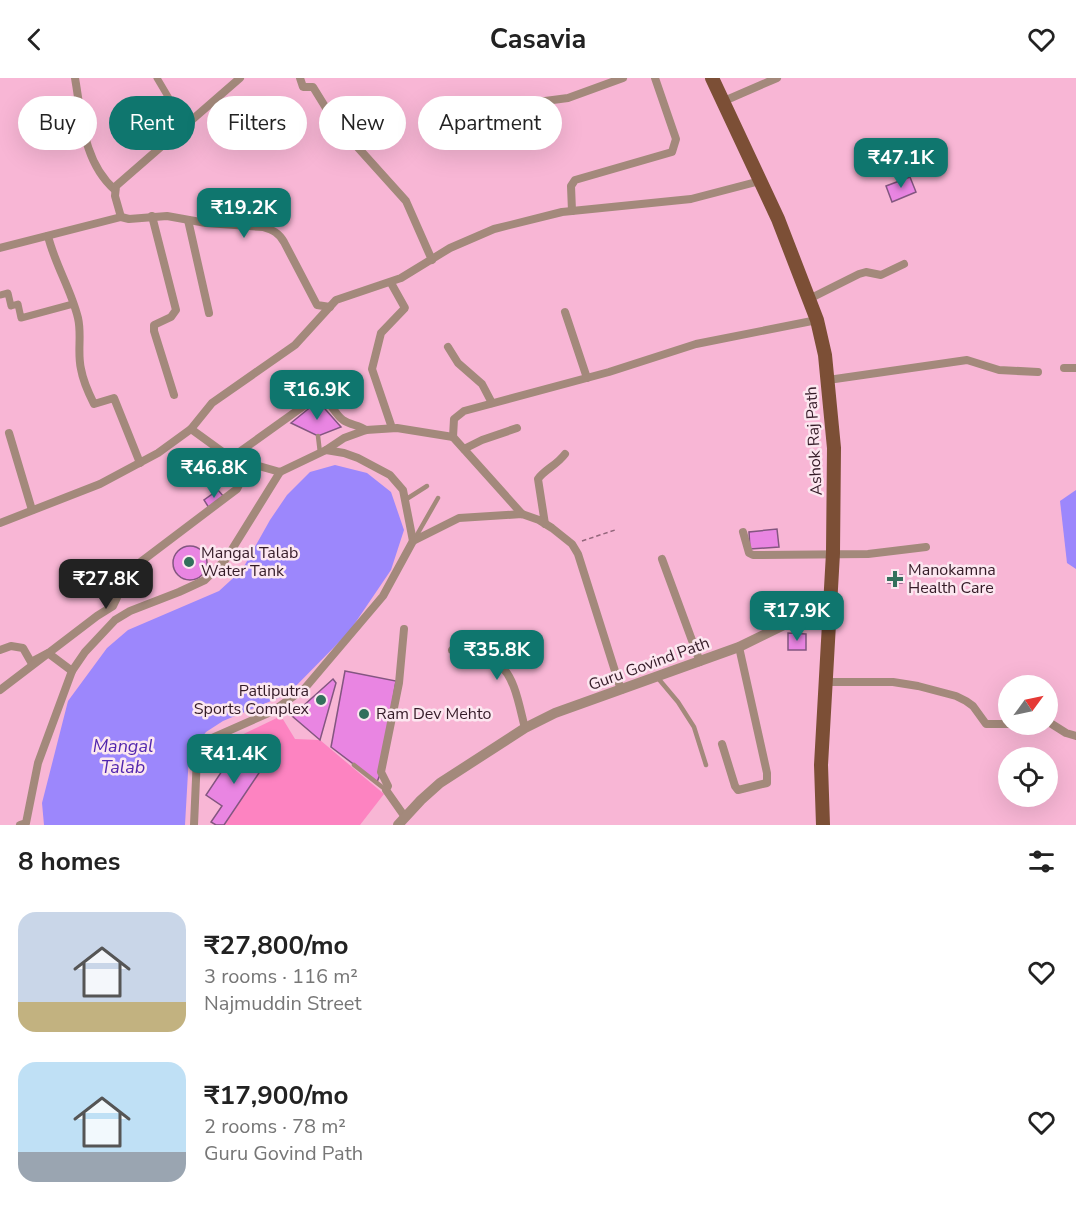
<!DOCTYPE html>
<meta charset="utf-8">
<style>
:root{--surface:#fff;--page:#f6f6f6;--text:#222;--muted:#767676;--accent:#0f766e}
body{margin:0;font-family:"Nunito Sans",sans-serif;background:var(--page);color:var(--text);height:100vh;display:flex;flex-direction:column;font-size:22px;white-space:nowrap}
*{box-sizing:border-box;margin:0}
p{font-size:20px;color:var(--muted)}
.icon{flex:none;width:33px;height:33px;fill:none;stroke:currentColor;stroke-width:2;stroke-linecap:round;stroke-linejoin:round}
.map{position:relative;height:747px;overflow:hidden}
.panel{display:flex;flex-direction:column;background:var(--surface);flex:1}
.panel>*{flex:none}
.hud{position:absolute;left:18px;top:18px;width:600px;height:54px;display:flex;gap:12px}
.needle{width:39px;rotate:57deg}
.controls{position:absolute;left:998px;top:597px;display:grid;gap:12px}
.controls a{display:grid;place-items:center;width:60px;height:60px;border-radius:50%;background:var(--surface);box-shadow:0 6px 24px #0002;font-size:30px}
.price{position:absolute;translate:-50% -51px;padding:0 14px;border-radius:12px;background:var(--accent);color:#fff;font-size:20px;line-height:39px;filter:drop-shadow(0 2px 3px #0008)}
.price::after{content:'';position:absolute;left:50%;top:36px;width:18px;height:14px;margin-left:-9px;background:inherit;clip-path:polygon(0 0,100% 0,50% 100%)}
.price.active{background:#222;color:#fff}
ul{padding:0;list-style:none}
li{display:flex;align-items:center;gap:18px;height:150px;padding:0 18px}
li span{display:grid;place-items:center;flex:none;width:168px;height:120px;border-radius:18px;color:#555}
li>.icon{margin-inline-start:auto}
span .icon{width:72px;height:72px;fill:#fffc;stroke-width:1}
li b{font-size:26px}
h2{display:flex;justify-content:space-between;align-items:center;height:72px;padding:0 18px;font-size:26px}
.tag{padding:0 21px;border-radius:27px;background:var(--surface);box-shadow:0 6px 24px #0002;font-size:21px;line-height:54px}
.tag.active{background:var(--accent);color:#fff}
header{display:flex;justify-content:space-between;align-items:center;height:78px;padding:0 18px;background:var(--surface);font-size:27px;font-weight:700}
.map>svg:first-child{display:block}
.green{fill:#fd83c1}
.water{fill:#9c87fc}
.building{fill:#e985e2;stroke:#835680;stroke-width:1.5}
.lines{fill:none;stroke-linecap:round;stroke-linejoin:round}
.path{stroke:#94677c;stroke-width:1.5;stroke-dasharray:4.5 3;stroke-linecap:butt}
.service{stroke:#a3897b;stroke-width:4.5}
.pedestrian{stroke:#a3897b;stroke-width:7}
.minor{stroke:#a3897b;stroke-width:8}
.tertiary{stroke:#a3897b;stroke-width:10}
.primary{stroke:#7c4f36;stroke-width:14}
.poi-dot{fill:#33705c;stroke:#fce7f0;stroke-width:2}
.labels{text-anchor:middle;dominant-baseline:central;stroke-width:5;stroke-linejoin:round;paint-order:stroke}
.street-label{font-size:16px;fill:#341b27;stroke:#fce7f0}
.poi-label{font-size:16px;fill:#341b27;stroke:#fce7f0;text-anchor:start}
.water-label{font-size:18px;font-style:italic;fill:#5226ad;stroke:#fce7f0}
</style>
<header><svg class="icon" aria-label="back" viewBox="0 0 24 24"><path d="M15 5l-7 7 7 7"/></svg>Casavia<svg class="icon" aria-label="heart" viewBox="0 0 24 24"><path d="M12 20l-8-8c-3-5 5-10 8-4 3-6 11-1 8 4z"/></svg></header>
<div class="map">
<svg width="1076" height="747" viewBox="0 0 1076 747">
<rect width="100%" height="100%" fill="#f8b6d5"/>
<polygon class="green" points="281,638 295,661 320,662 384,716 360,747 216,747 211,744 222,727 234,676 229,663"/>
<g class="water">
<polygon points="335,387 367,395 391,414 404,452 391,492 349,554 288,616 223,643 206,654 189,677 185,747 44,747 42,725 68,623 107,570 128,552 219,513 242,492 270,442 287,417 310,394"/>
<polygon points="1076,412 1076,491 1067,485 1060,423"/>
</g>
<g class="building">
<polygon points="910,99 916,114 892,124 886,108"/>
<polygon points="318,323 341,349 318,358 291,345"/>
<polygon points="218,412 224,419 209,430 204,422"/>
<polygon points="777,451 779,469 750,471 749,454"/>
<circle cx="190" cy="485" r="17"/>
<polygon points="902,497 902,505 888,505 888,498"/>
<polygon points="788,555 806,556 806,572 788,572"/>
<polygon points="345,593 396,603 381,694 377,704 331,669"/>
<polygon points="333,601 336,605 320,662 292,638"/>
<polygon points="264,672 271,677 224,747 216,747 211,744 222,728 206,717 234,675 253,688"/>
</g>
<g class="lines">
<polyline class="path" points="582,463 615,452"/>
<g class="service">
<polyline points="318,358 320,375"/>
<polyline points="405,422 427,408"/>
<polyline points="414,462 438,420"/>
<polyline points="657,599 678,624 694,649 706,687"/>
<polyline points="354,687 386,712"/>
</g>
<g class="pedestrian">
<polyline points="157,0 186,49"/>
<polyline points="0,217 8,215 11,228 18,226 21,240 73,226"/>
</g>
<g class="minor">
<path d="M75,0C82,40 83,84 115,112"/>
<polyline points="300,0 303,9 313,9 334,43 406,123 432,182"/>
<polyline points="724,23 777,0"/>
<polyline points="522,26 568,20 623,0"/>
<polyline points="572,133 571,108 575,102 672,74 676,61 655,0"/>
<polyline points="152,138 176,232 171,239 154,247 154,253 174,317"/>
<path d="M121,139L129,141L167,138L206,145L263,149C273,152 279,155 284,164L317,227L330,229"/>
<polyline points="188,142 209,235"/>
<path d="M48,158C55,187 71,211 78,240C82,257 77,274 81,291C83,303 89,316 94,326L114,320L140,385"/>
<polyline points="0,170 121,139 115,118 116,108 240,0"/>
<polyline points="391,205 405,230 381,255 372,291 392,350"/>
<polyline points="809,221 859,196 866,194 881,197 904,186"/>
<polyline points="565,234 587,300"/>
<polyline points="448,269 458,285 482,306 492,325"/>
<polyline points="1064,290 1076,290"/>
<polyline points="828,302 967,282 999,292 1038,294"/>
<polyline points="191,351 231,380 280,394 326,372 344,375 358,380 390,397 403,412 413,463 383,518 305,610 273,633 210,661 202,669 197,678 194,747"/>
<polyline points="9,355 32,432"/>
<polyline points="453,359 454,341 464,333 609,294 696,266 817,242"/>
<polyline points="464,371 482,362 517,350"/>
<polyline points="326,372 344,360 366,352 397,350 453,359 522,436"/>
<path d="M231,380L319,317C330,321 334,336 343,342C350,347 359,347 366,352"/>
<polyline points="0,445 100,406 158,375 191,351 212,325 295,267 336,222 401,200 450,170 494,151 562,134 691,121 760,103"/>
<path d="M545,446L538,401C544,392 557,387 565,376"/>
<polyline points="743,454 749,475 753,477 868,476 926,469"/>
<polyline points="413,463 459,440 522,436 539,442 552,450 572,466 578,476 621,612"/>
<polyline points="662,481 700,584"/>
<polyline points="404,551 399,605 381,694 388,708 386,712 405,739"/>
<polyline points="0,572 11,568 23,570 31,584 48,575 72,593"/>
<path d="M452,572L499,587C515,597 520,632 525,650"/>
<polyline points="825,604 893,604 918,608 956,618 966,623 973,628 986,646 1008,646"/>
<polyline points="0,612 97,538 113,528 130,492 237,411 239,407 231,389 231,380"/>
<polyline points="1047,643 1066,655 1076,658"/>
<polyline points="722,666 735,708 738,712 767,705 767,695 739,569"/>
<polyline points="20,747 26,745 38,685 72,593 85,574 115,542 130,533 179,514 205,502 226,481 280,394"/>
</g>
<polyline class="tertiary" points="398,747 421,722 440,705 525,650 555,635 739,569 829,525"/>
<polyline class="primary" points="712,0 778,141 817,242 825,277 834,370 833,475 821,687 823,747"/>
</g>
<g class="poi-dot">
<circle cx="189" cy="484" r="6"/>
<path d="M892 492h6v6h6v6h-6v6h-6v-6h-6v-6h6z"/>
<circle cx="321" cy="622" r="6"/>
<circle cx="364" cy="636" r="6"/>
</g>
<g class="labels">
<g class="street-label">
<text transform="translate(814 363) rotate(-93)">Ashok Raj Path</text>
<text transform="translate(649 586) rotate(-20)">Guru Govind Path</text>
</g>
<g class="poi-label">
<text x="201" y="475">Mangal Talab<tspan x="201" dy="18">Water Tank</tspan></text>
<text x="908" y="492">Manokamna<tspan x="908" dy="18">Health Care</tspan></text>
<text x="309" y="613" text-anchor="end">Patliputra<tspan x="309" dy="18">Sports Complex</tspan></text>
<text x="376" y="636">Ram Dev Mehto</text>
</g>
<g class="water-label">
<text x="123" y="668">Mangal<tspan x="123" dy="21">Talab</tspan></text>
</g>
</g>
</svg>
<div class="controls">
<a><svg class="needle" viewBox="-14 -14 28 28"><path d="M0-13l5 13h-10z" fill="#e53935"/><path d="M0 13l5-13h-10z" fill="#767676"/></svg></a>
<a><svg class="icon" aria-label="locate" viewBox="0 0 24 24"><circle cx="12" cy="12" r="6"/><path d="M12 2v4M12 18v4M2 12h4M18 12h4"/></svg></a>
</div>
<b class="price" style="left:901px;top:111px">₹47.1K</b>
<b class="price" style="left:244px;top:161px">₹19.2K</b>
<b class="price" style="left:317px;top:343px">₹16.9K</b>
<b class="price" style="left:214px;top:421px">₹46.8K</b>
<b class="price active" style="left:106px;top:532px">₹27.8K</b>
<b class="price" style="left:797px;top:564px">₹17.9K</b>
<b class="price" style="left:497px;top:603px">₹35.8K</b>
<b class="price" style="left:234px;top:707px">₹41.4K</b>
<div class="hud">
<a class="tag">Buy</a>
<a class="tag active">Rent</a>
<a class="tag">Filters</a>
<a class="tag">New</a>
<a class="tag">Apartment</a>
</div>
</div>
<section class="panel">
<h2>8 homes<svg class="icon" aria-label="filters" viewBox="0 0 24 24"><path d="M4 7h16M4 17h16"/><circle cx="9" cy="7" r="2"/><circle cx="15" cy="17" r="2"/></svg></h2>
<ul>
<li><span style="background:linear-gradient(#c9d6e8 75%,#c2b280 0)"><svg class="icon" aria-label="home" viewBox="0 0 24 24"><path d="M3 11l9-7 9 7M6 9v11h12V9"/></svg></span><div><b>₹27,800/mo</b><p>3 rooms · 116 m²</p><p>Najmuddin Street</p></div><svg class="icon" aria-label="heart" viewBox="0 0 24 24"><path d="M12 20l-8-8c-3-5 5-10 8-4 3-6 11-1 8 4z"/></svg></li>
<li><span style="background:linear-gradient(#bfe0f5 75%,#9aa5b1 0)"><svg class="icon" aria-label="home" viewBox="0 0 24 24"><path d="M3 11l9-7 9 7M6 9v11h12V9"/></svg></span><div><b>₹17,900/mo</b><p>2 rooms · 78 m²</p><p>Guru Govind Path</p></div><svg class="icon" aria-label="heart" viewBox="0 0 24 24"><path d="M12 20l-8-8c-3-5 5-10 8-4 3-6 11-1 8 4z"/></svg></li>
</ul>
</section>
